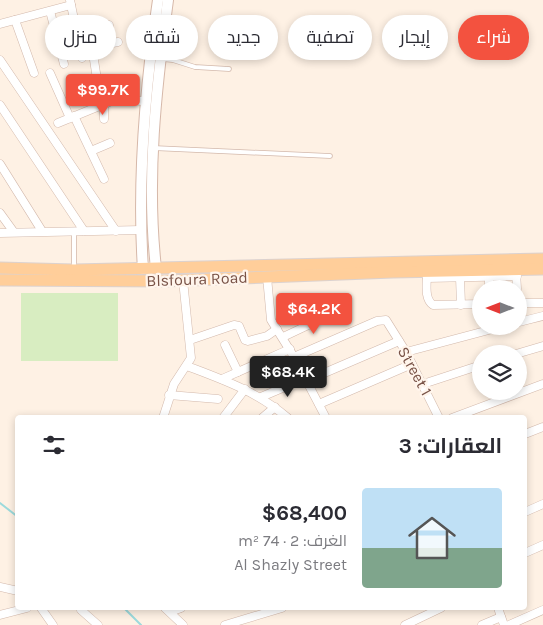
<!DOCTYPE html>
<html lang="ar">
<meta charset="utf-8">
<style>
:root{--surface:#fff;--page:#f2f2f3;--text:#2b2b33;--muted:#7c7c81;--line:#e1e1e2;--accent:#f3523f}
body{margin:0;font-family:Karla,Cairo,sans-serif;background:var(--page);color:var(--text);direction:rtl;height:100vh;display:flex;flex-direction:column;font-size:19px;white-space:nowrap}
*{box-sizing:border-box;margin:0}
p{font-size:16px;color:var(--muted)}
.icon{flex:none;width:28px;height:28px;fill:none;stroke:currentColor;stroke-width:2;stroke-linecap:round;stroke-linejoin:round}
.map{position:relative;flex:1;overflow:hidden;direction:ltr}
.side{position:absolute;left:15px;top:415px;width:512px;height:195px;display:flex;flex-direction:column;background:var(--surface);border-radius:5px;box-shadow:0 2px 8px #0003;direction:rtl}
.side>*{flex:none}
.banner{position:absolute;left:15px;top:15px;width:514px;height:45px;direction:rtl;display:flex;gap:10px}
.needle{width:32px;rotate:270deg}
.buttons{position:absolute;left:472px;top:280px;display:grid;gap:10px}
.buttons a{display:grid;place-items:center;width:55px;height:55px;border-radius:50%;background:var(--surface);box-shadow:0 2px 8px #0003;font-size:25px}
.price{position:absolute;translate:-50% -42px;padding:0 11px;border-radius:5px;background:var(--accent);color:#fff;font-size:16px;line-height:32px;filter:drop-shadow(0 1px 2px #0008)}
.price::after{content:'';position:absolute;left:50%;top:30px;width:15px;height:11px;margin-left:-8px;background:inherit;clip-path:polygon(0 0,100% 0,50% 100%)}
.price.selected{background:#222;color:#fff}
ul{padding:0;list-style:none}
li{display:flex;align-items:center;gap:15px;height:125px;padding:0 25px}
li+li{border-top:1px solid var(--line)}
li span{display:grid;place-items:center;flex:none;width:140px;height:100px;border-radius:5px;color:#555}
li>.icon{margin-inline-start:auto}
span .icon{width:60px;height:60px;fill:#fffc;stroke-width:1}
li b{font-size:21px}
h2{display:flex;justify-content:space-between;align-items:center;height:60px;padding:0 25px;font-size:21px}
.tag{padding:0 18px;border-radius:22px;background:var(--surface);box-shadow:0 2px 8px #0003;font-size:18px;line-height:45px}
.tag.selected{background:var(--accent);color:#fff}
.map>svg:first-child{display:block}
.green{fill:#d8edc1}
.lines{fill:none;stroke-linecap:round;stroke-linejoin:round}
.stream{stroke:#9cdadc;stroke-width:2}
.lane-casing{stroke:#d3b9ac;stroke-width:5.5}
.street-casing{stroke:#d3b9ac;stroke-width:9}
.secondary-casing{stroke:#d6b8a9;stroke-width:12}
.primary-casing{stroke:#dcd2cf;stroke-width:13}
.lane{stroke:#fff;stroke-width:4}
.street{stroke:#fff;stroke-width:8}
.secondary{stroke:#fff;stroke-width:10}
.primary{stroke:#ffce9a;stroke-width:11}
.labels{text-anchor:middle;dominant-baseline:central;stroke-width:4.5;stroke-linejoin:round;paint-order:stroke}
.street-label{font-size:16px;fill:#795347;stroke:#fff5ec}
</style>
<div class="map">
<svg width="543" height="625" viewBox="0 0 543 625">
<rect width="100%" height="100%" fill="#fef1e4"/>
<rect class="green" x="21" y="293" width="97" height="68"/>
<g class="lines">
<g class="stream">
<polyline points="0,503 18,517"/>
<polyline points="124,608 141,625"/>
</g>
<g class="lane-casing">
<g id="lane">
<polyline points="163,59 173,60 195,67 229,69"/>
<polyline points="153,148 330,156"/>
<polyline points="74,269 74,231"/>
</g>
</g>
<g class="street-casing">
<g id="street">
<polyline points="70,0 82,58"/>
<polyline points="50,11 64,64"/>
<polyline points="15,20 34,73"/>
<polyline points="0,24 71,5"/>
<polyline points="76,31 109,25"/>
<polyline points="92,47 101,105"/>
<polyline points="80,49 118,42"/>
<polyline points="0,60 116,231"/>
<polyline points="50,73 70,118"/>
<polyline points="104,103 104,119"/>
<polyline points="0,105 84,231"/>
<polyline points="74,116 104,179"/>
<polyline points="58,123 114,100 146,101"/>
<polyline points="91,151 110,143"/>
<polyline points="0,164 42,231"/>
<polyline points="0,213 13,231"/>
<polyline points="0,233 141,230"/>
<polyline points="516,272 517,289"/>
<path d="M427,273C427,284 424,299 433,305L481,304"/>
<polyline points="267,277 271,320 294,357 326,418"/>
<polyline points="460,277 461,305"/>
<polyline points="489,277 489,289"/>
<polyline points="427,278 517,276"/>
<polyline points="519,303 543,303"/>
<polyline points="519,322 543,316"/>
<polyline points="283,337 336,312"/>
<polyline points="190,340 234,325 239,326 245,340 248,341 267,336 277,329"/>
<polyline points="225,345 238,372"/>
<polyline points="406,352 504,326"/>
<polyline points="516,354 543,346"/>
<polyline points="294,357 377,321 386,320 406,352 439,418"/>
<path d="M187,366C224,380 256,391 288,418"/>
<polyline points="222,379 290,349"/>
<polyline points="308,380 399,341"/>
<polyline points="423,384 481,365"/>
<polyline points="169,395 218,399"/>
<polyline points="261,397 306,378"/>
<polyline points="319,404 412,364"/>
<polyline points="163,418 174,384 191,358 183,280"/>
<polyline points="223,418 245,389"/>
<polyline points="262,418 275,407"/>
<polyline points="452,418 543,384"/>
<polyline points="525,434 543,427"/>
<polyline points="525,512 543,504"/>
<polyline points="525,553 543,545"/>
<polyline points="0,587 18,591"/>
<polyline points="41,608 53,625"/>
<polyline points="165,608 183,625"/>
<polyline points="498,608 504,625"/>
<polyline points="81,610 98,625"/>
<polyline points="170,612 181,608"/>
<polyline points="0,615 27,608"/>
<polyline points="225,625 282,608"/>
<polyline points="405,625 441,608"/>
<polyline points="482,625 501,617"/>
<polyline points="509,625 543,610"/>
</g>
</g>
<g class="secondary-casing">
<g id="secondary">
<path d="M156,268C146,179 156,89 168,0"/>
<path d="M143,269C137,179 145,88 158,0"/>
</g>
</g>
<g class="primary-casing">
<g id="primary">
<polyline points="0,268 74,270 543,259"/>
<polyline points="0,280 164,281 393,272 543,269"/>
</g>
</g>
<use href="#lane" class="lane"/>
<use href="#street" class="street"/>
<use href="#secondary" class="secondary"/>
<use href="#primary" class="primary"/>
</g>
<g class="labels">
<g class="street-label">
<text transform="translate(197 279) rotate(-2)">Blsfoura Road</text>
<text transform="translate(415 371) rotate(61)">Street 1</text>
</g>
</g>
</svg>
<div class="buttons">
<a><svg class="needle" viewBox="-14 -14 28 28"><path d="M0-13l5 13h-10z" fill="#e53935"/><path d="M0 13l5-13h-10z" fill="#7c7c81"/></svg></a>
<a><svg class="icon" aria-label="layers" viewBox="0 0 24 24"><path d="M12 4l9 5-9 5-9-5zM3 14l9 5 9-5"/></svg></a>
</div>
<b class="price" style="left:103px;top:116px">$99.7K</b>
<b class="price" style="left:314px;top:335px">$64.2K</b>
<b class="price selected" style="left:288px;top:398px">$68.4K</b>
<div class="banner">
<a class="tag selected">شراء</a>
<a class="tag">إيجار</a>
<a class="tag">تصفية</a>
<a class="tag">جديد</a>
<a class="tag">شقة</a>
<a class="tag">منزل</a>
</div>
<section class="side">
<h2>العقارات: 3<svg class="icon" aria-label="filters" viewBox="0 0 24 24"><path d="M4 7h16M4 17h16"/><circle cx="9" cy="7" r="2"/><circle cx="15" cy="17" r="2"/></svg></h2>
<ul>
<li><span style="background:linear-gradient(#bfe0f5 60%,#7fa58c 0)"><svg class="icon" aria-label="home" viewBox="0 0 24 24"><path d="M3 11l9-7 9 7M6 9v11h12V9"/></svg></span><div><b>$68,400</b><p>الغرف: 2 · 74 m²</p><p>Al Shazly Street</p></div></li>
</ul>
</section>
</div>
